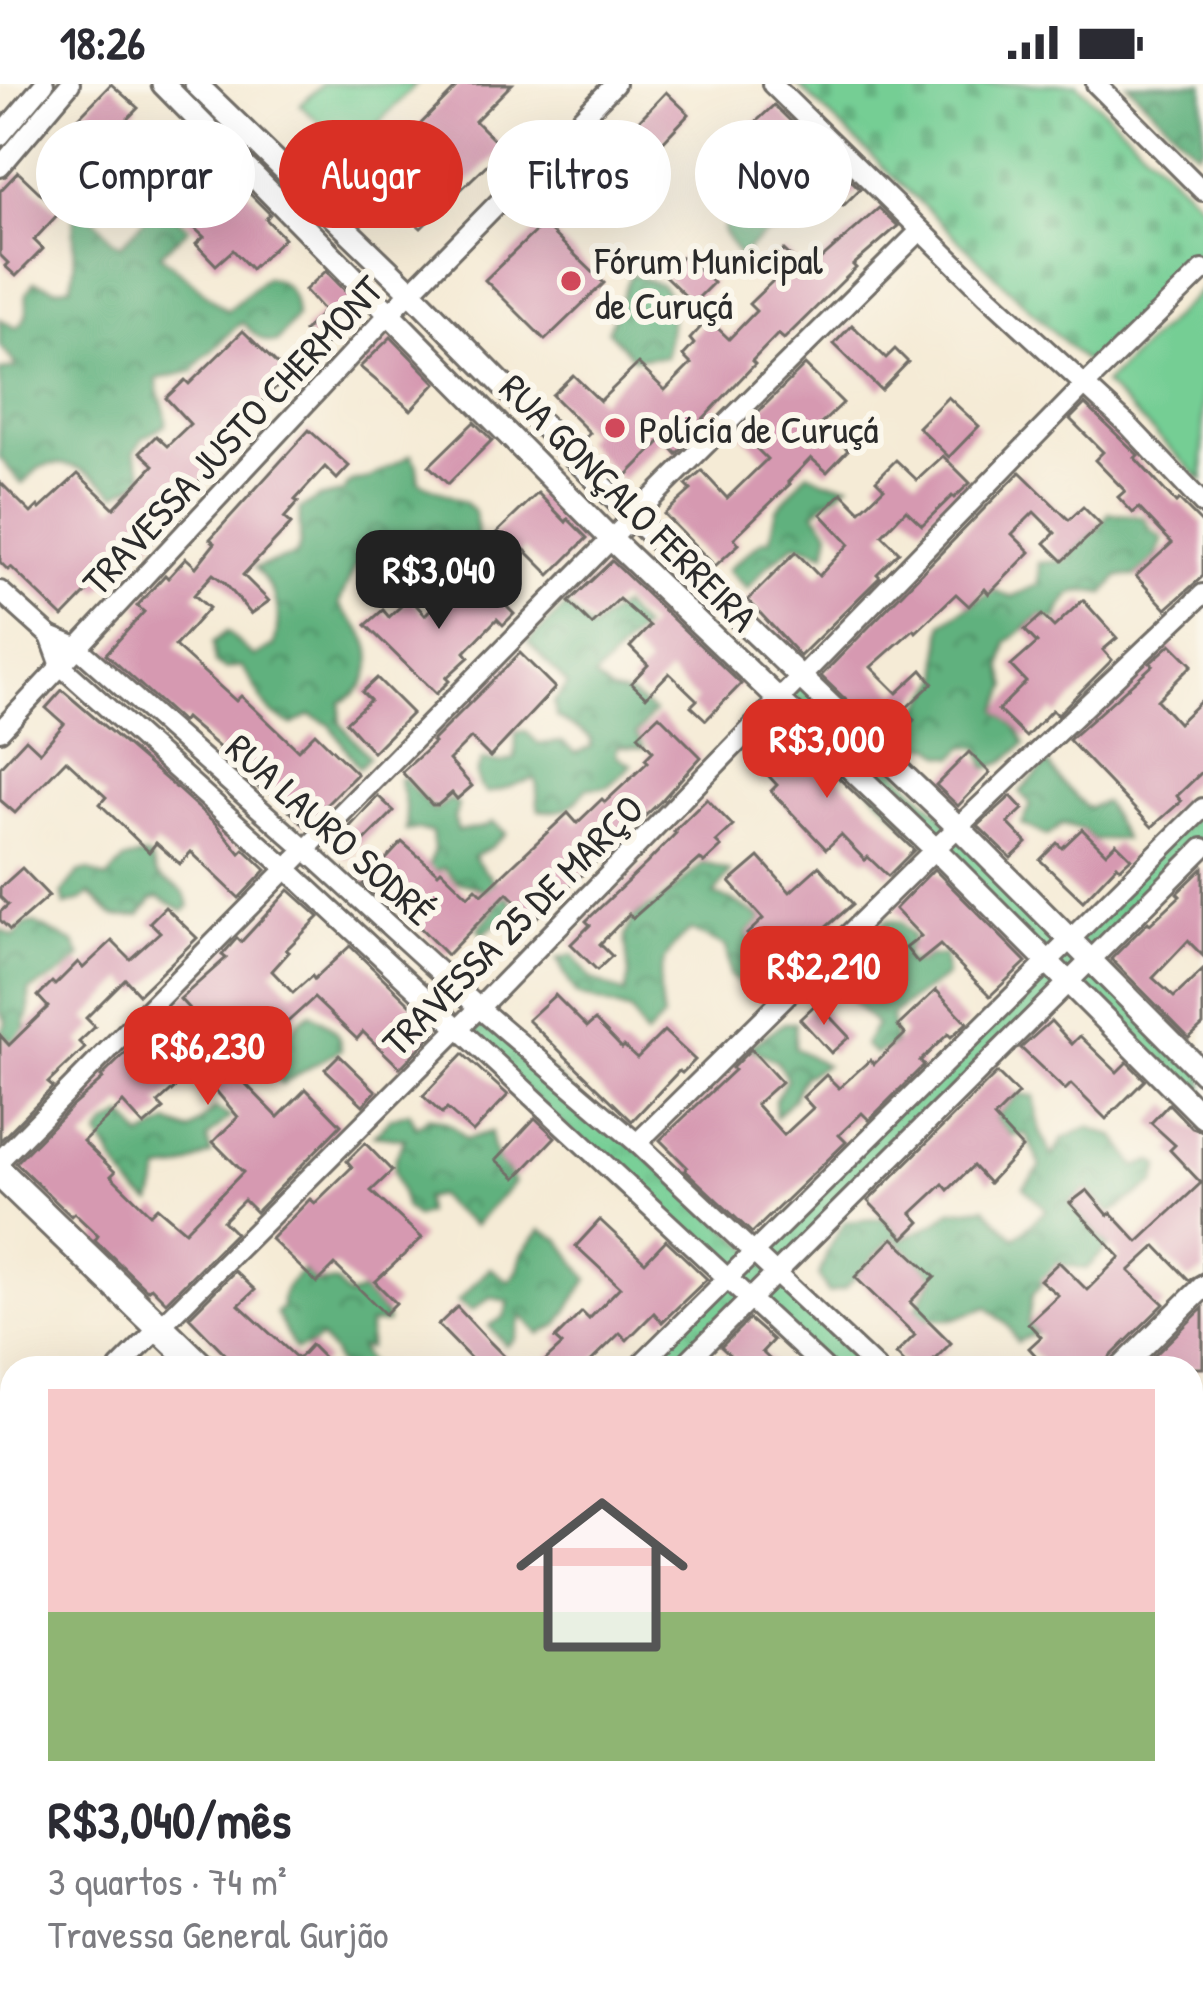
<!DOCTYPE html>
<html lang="pt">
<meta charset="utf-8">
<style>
:root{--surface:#fff;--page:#f2f2f3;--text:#2b2b33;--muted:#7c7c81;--line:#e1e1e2;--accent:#d93025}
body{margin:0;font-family:"Patrick Hand",sans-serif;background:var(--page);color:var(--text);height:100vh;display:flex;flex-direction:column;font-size:45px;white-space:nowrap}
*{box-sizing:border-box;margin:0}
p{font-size:39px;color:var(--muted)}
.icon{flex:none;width:66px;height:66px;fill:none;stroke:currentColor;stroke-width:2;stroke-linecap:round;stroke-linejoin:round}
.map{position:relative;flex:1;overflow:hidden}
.panel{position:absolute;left:0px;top:1272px;width:1203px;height:660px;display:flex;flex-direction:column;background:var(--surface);border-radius:36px 36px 0 0;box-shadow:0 12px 48px #0002}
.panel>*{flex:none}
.hud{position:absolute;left:36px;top:36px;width:1131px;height:108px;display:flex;gap:24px}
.price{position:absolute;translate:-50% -102px;padding:0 27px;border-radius:24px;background:var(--accent);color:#fff;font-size:39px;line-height:78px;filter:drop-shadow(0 3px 6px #0008)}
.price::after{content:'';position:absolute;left:50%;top:72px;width:36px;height:27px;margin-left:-18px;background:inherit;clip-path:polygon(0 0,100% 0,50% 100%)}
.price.on{background:#222;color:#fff}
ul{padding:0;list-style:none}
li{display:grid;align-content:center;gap:24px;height:636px;padding:0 48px}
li+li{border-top:3px solid var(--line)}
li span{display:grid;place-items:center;height:372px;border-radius:0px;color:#555}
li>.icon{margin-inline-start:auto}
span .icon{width:216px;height:216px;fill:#fffc;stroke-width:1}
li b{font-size:51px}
.pill{padding:0 42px;border-radius:54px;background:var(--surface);box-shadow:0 12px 48px #0002;font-size:42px;line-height:108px}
.pill.on{background:var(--accent);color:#fff}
.status{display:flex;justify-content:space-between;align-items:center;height:84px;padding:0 60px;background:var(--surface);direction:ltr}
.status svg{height:33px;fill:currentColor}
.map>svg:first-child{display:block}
.grass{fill:url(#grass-tufts);stroke:#507c60;stroke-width:3}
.forest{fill:url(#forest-crowns);stroke:#466e54;stroke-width:3}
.wetland{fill:url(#wetland-marsh);stroke:#507c60;stroke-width:3}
.cemetery{fill:url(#cemetery-stones);stroke:#507c60;stroke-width:3}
.park{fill:#75ce94;stroke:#507c60;stroke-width:3}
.building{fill:#d699b1;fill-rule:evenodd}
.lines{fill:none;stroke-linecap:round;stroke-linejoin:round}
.minor-casing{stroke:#726e67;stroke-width:24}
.tertiary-casing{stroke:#726e67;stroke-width:27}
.primary-casing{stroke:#726e67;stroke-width:33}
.minor{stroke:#fff;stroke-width:18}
.tertiary{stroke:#fff;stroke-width:21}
.primary{stroke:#fff;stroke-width:27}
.poi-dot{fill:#d1495b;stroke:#fbf7ec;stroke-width:4.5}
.labels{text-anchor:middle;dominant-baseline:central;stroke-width:12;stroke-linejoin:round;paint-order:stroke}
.poi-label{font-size:39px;fill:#2b2b2b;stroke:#fbf7ec;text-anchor:start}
.street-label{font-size:39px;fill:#2b2b2b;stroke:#fbf7ec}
</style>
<div class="status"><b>18:26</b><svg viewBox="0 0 49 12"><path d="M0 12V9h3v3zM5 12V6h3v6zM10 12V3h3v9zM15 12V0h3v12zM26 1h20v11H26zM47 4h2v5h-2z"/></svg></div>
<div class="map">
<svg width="1203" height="1932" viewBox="0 0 1203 1932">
<defs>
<pattern id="grass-tufts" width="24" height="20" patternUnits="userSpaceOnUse" patternTransform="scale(3)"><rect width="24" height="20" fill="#75ce94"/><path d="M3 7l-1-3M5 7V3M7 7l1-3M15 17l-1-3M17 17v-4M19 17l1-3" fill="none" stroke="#65b180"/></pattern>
<pattern id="forest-crowns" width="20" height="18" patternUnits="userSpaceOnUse" patternTransform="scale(3)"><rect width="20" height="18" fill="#60b17e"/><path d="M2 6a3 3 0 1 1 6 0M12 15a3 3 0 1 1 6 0" fill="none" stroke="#4f9067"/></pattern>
<pattern id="wetland-marsh" width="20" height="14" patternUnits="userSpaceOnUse" patternTransform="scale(3)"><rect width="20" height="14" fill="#75ce94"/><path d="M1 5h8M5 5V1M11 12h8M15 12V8" fill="none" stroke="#65b180"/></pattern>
<pattern id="cemetery-stones" width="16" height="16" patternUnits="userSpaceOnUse" patternTransform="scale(3)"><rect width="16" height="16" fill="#75ce94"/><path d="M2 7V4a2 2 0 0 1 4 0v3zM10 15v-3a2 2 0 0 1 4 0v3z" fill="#65b180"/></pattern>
</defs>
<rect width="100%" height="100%" fill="#fbf7ec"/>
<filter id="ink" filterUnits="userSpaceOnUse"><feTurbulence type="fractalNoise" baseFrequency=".00833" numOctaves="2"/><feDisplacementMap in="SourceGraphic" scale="24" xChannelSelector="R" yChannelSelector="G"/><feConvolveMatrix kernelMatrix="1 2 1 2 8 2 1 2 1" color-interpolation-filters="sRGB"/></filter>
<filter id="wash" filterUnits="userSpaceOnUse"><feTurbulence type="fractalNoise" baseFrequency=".004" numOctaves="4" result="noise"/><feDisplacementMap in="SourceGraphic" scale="48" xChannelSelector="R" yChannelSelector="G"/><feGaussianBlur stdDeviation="2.7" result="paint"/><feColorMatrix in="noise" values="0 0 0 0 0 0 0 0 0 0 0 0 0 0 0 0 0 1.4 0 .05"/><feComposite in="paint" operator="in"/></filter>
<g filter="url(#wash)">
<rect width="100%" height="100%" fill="#f5ebd6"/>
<polygon class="grass" points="799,594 1069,854 1203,724 1203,764 1090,876 1203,989 1203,1033 1068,897 775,1189 876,1284 824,1284 750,1216 681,1284 637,1284 728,1194 459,944 479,924 753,1167 1046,876 779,616"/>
<g class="forest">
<polygon points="1127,0 1203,0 1203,62 1197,68"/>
<polygon points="786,78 810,103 820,136 803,147 768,149 739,172 723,147 735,110 759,101 759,80"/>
<path d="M160,119L189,144L160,171L227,227L266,193C289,198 295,210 296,233L277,258C262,261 252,247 242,238C232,245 228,251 220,259C210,270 200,273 194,287L157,295C155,311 168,324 166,340L143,354L134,368L146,394L116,410C98,393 71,374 44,382C35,384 30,395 22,400L0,374V286L16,284L12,276L0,262V235L15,244C29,236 28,224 26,210L34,198L58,205L71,202C78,176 72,152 74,126L83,122L113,156L121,161Z"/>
<polygon points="631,190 661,201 673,217 666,273 633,274 608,247"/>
<path d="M411,371L417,382L419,398L464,418L475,429L478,453C454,472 444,475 434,506C421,513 411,510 400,501L384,502L375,500L379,485L399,460L392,452L356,481L339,519C345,534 357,538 364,551C379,577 367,607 341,618L340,639L369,673L359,684L330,641L310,631L292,641C285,637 278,634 272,629C258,616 254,596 241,582L226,585L215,579L213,559L227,548L254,573L274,562C282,527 279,510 255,484L296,471C304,457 298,440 300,425L319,414L342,409L351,398L368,395Z"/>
<polygon points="808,388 825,397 848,400 814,428 830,447 826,469 796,459 767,482 747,505 727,486 763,456 770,456 777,425"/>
<path d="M1109,429L1143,433L1150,445L1163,455L1155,475L1136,492H1119L1104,509C1073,503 1068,508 1056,536L1042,531L1007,558L1002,583L1008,603L998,626L1016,643L1025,660L1002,679L986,685L980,664L966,662L955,673L943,671L934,663L916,660L904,671L895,667L894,656L913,637L910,632L921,624L942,592L940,573L943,539L993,506L1011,513L1039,500V479L1063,477L1101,441Z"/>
<path d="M566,522L591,546L621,522L642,544L594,594L611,608L630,611L654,628L636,650L644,664L617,662L616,671L632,681L607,703L586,704C574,724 562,730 539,726C536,715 539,706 535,695C517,698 504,707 486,709L480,702L476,691L482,676L501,679L515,675L516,649L525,647L539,660L562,658L576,669L591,663V655C581,644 568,642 556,632L554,618L568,601L528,558Z"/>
<polygon points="1048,679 1062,699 1087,724 1104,718 1124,755 1093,756 1082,745 1062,741 1047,752 1022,740 1031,721 1020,708"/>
<path d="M403,694L434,727L450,715L458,721L454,735L458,747L484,743L493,738L506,749L491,763L473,773L512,819L506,832L483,850L478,845L496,824L494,815L479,803L457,798L444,784L429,789L428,785L434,766L432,749L419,745L406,747C408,729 404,712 399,695Z"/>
<path d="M143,772L151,775C151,777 157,791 158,792C171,805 185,799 189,823L184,827L158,813L152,815L140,831C104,837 113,827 90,810L82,816L65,821L62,809L78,789L88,786L107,795L124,776Z"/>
<path d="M704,779L730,787L714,811L731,816L763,835L747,850L754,874L787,887L780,900L745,904L730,892L726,863L691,846C657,872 656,895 663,934L645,953L631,928L576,911L557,875L573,871L591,895L625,910L629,892L625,852L633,834L665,814Z"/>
<path d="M887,836L900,838L913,852L904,875L918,879L924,874L944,871L946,892C927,907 907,915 891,933L895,960L875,970L864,961L876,941L853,918L868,905L866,895H845L828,908L815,902Z"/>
<polygon points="35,839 74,859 81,873 64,888 29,907 29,929 25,941 29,953 23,964 8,955 2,947 6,938 0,926 0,845 14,853 25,841"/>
<path d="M311,929C326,939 340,946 341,965L282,1000L263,983L266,971L285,957L300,936Z"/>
<polygon points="784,939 795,939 795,964 825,981 804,992 793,1015 776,1033 775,1016 787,995 776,977 749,963"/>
<polygon points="1018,1010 1034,1012 1040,1047 1052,1073 1063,1055 1089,1043 1116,1053 1136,1083 1153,1077 1160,1082 1155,1099 1111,1129 1087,1106 1070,1118 1109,1162 1086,1185 1058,1179 1032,1211 1028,1239 1037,1248 1017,1258 1008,1242 987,1223 953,1235 910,1235 934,1193 893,1154 844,1205 828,1209 819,1192 828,1166 845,1138 885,1134 904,1154 936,1139 951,1127 985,1123 1015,1154 1046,1126 1024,1103 1041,1083 1026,1050 1010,1052 994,1034"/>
<path d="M215,1024L230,1033L207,1054L211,1070L180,1085L161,1087L152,1119C127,1108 114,1075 99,1052L106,1042L124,1032L130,1037L142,1054L169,1039L190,1048Z"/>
<path d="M409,1028L416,1043L429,1033C445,1036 455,1042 466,1055L491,1048C491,1074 503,1078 514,1099L474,1141L448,1123L437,1111L424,1114L426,1129L416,1133L405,1123C399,1090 384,1090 405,1055L374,1051L391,1034Z"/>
<polygon points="541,1146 560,1156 588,1195 558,1241 539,1250 522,1231 515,1255 506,1262 489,1242 504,1233 509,1218 491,1213 472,1227 458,1217 490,1184 509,1198 518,1186 522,1170"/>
<path d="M303,1186L317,1199L336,1198L348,1213L362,1207L385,1230L387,1239L369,1240V1264L359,1263L371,1284H344L337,1280L334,1270L320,1254L311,1261L295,1266L276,1229L282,1223C280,1207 292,1196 303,1186Z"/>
</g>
<polygon class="wetland" points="1191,1870 1200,1877 1203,1873 1203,1932 1126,1932 1117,1924 1117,1920 1191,1920"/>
<polygon class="cemetery" points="797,0 1077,0 1203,122 1203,163 1087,280"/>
<g class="park">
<polygon points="322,0 416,0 350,68 301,21"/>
<polygon points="1203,204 1203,397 1104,300"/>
<polygon points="12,1486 12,1620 0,1609 0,1498"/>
</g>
<g id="blocks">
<g class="building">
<polygon points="111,0 138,24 74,89 49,64"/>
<polygon points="460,0 512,0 475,37 503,65 421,144 403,128 406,125 360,80 380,61 390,71"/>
<polygon points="666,8 689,30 640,82 646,88 616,116 591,91 633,51 629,47"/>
<polygon points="774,21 860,105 843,122 780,63 769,74 745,48"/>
<polygon points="18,88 60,128 34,156 43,165 16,192 5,182 8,179 0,171 0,107"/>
<polygon points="229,89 270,130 266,135 284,154 251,185 233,166 216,181 196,160 204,153 184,134"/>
<polygon points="879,124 898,142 853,181 856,184 784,255 778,250 752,277 755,280 698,340 703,344 677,370 663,355 622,396 583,356 590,349 552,311 573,291 600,317 638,280 665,306 691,280 683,272 694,260 690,255 708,235 729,255 756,227 749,220 778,192 768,182 784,166 802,183 806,179 811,184"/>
<polygon points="543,140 604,199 545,256 485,196"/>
<polygon points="684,171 713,199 693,219 664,191"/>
<polygon points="326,187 364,226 322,265 304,247 324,227 305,206"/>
<polygon points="852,241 886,274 895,265 908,278 881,306 834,260"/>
<polygon points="243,247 288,291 251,328 246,324 206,362 220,375 186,412 183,409 151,443 159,450 148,462 141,456 114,483 120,488 99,508 93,502 63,533 11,483 8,486 0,478 0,398 31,429 38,422 40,425 78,390 114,424 154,381 140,368 156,352 167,362 190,340 166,314 185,296 189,300"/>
<polygon points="391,253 436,299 411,326 360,283"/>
<polygon points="805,281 843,319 821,340 848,366 827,388 811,374 788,398 790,400 734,454 739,460 715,482 664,430 691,406 686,401 702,387 727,414 767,375 739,347"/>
<polygon points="948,313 979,342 949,373 918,343"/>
<polygon points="1085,320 1138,371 1135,374 1176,419 1179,416 1203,440 1203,492 1166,525 1136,492 1172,459 1139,424 1133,429 1118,413 1125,407 1095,376 1103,368 1070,335"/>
<polygon points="474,338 492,356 448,400 429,382"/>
<polygon points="309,346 349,382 337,395 325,383 295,416 298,418 284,434 291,440 243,491 269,517 251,530 225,499 213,490 194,511 209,524 175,562 236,617 241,612 298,666 315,649 357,690 305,742 268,706 261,701 259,704 218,667 220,664 185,634 182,638 106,570 144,528 137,522 165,491 168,494 186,474 196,483 215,459 210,455"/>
<polygon points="943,372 970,399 954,414 952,412 922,441 906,426 882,451 899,468 877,490 880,493 800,572 748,516 796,468 819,492 849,460 821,430 842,409 860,427 884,404 876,396 896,376 917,396"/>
<polygon points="1020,388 1069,436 1083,423 1101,441 1063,477 1045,459 1055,449 1034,428 1012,450 1030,468 989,510 985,505 969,522 956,510 916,548 914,545 871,583 897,609 922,586 933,599 904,626 914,636 894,656 868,632 865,634 821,592"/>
<polygon points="538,409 566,438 568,435 587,454 550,491 524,465 511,477 490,455"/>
<polygon points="612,477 741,600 706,636 691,622 697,616 669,589 646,613 631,599 648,581 630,563 650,542 619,515 592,541 569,518"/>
<polygon points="455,499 474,517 487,503 514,530 503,541 497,535 465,568 469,573 446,594 449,597 436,610 366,541 383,526 389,533 410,514 425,531"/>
<polygon points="1083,516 1117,554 1103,566 1112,576 1057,631 1052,626 1026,653 998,626 1026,598 1011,582 1037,559 1025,546 1042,531 1054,543"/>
<polygon points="1171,560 1192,581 1157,616 1178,639 1203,615 1203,687 1177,712 1181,717 1152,743 1069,656 1153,581 1150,579"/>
<polygon points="520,569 555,604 490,673 471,654 449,676 472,702 457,715 452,709 438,721 432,721 402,688 434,659 432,657"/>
<polygon points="377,594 412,629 373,668 346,638 370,616 362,608"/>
<polygon points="62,606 173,701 216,740 240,769 244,765 266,786 239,814 191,768 180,780 156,759 149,768 100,720 106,713 66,676 15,729 0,716 0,683 26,655 40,668 64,640 46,624"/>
<polygon points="659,631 701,673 660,718 534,836 507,809 447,871 394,817 388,823 363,800 402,758 438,789 441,786 468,812 476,804 482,810 568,729 577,739 602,715 605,718 648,678 645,675 653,667 638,651"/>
<polygon points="778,636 914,766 888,792 868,773 865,776 841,751 826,765 771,707 777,701 766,689 771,684 751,663"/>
<polygon points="969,668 990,689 958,722 936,701"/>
<polygon points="378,712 394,727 347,775 333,761"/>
<polygon points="1011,712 1023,725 1008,739 1027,759 1011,774 978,742"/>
<polygon points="707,715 733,742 716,758 721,763 704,779 700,775 633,834 629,830 600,860 612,872 597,886 571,860 590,841 586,837 646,780 676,749 674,747"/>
<polygon points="1082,745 1106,769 1116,759 1131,774 1120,784 1117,781 1083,817 1040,776 1057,759 1062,764"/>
<polygon points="759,773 790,808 819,782 853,820 795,870 790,864 774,879 747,850 763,835 730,798"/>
<polygon points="22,784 49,812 10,846 0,836 0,828 8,821 0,813 0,804"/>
<polygon points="1203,784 1203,872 1188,857 1153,894 1174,913 1203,886 1203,941 1189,954 1111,875 1148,838 1150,840 1180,812 1177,809"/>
<polygon points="934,785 1026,878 990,912 940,861 918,879 906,864 921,852 895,825"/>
<path d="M289,806L319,833L286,866L289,868L272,887L293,909L312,892L314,895L350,862L437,946L400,984L363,948L357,955L314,914L282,943L238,992L278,1033L306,1005L341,1041L256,1128L244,1116L223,1137L235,1149L166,1218L151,1203L147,1206L95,1156L98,1152L74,1129L71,1132L16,1079L72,1022L103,995L101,993L154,941L164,951L191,927L180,915L226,874L222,871L237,854L241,858ZM197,984L238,1033L213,1058L243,1088L185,1147L157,1123L150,1130L111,1092L115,1088L83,1057L123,1019L144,1042L164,1025L158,1019Z"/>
<polygon points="165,823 197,854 139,910 125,895 86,934 95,943 79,958 85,964 48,999 53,1003 0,1057 0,951 9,961 48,923 38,912 52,898 55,901 78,878 83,884 112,857 130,875 160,848 150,838"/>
<polygon points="936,906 967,939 951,953 948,950 920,977 924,981 869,1036 862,1029 839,1051 846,1058 752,1149 685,1086 687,1083 660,1056 734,986 732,984 751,965 781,998 756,1020 784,1051 813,1024 803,1013 826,991 839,1004 870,976 874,980 905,950 898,942"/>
<polygon points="555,911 587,943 595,936 622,964 624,962 637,974 664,947 695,976 682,989 679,987 632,1037 528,936"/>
<polygon points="817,919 849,953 831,969 800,935"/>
<polygon points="1051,937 1072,960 1080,952 1117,988 1127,978 1145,996 1106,1035 1071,1000 1065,1006 1021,964"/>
<polygon points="463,970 508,1011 473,1048 447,1025 442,1030 423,1012"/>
<polygon points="339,971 376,1007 363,1021 325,985"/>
<polygon points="997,989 1018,1010 994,1034 1022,1064 989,1099 973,1082 948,1106 943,1100 912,1129 920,1138 904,1154 868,1117"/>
<polygon points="1169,1020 1192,1044 1203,1048 1203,1188 1189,1196 1156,1162 1129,1187 1164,1220 1110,1273 1106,1284 1047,1284 1029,1264 1041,1253 1028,1239 1058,1211 1040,1196 1059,1178 1087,1206 1120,1173 1070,1119 1087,1106 1108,1131 1111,1129 1138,1158 1201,1099 1170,1066 1175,1061 1151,1039"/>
<polygon points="535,1034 555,1053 516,1094 496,1076"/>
<polygon points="365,1059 392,1087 371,1107 422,1154 375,1198 396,1219 385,1230 335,1181 317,1199 271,1155 310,1115 315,1119 352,1083 347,1077"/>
<polygon points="600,1136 645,1178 666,1156 707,1195 662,1238 654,1229 627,1256 620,1249 584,1284 537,1284 562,1261 555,1255 582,1228 589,1235 620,1203 576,1162"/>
<polygon points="893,1154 935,1193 910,1218 951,1259 926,1284 910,1284 896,1270 915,1251 855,1193"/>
<polygon points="235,1187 255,1206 239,1221 298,1275 311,1261 326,1276 318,1284 239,1284 189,1233"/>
<polygon points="457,1223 488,1256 516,1284 480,1284 438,1241"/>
<polygon points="1203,1224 1203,1284 1142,1284"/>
<polygon points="749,1235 773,1256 762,1268 779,1284 744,1284 721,1263"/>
</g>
</g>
</g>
<g filter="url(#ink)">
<use href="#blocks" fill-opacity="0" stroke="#726e67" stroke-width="3"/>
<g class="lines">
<g class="minor-casing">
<g id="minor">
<polyline points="772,0 987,211 1129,342 1203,420"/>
<polyline points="1096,0 1203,107"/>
<polyline points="0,52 44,0"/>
<polyline points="0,83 70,0"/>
<polyline points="0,507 50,552 77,563 305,765 479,924 637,1059 876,1284"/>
<polyline points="50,552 61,582 287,785 824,1284"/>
<polyline points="0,647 389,230 615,0"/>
<polyline points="637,1059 935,765 1203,510"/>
<polyline points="0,1076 633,433 920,147"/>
<polyline points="119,1284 479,924 1084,302 1203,186"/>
<polyline points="637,1284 1203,724"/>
<polyline points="681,1284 1203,764"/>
<polyline points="0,1404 12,1392"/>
<polyline points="0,1725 12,1736"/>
<polyline points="199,1920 211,1932"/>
<polyline points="857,1920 869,1932"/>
<polyline points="6,1932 18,1920"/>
</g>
</g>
<g class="tertiary-casing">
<g id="tertiary">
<polyline points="163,0 612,456 935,765 1203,1033"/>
<polyline points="196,0 411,208 633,433 958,743 1203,989"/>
<polyline points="1121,1284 1203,1203"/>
<polyline points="1191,1541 1203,1528"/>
</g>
</g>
<g class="primary-casing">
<g id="primary">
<polyline points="0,1089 202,1284"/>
<polyline points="473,1932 485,1920"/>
<polyline points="814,1932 826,1920"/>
</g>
</g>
<use href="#minor" class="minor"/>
<use href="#tertiary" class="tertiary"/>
<use href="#primary" class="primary"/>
</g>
</g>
<g class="poi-dot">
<circle cx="571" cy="197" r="12"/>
<circle cx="615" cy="344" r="12"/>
</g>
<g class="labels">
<g class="poi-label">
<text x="595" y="175">Fórum Municipal<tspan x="595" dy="45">de Curuçá</tspan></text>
<text x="639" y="344">Polícia de Curuçá</text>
</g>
<g class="street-label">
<text transform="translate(232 351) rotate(-47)">TRAVESSA JUSTO CHERMONT</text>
<text transform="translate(629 418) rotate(45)">RUA GONÇALO FERREIRA</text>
<text transform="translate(331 745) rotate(42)">RUA LAURO SODRÉ</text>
<text transform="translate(512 841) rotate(-45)">TRAVESSA 25 DE MARÇO</text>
</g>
</g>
</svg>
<b class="price on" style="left:439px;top:548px">R$3,040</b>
<b class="price" style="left:827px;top:717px">R$3,000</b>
<b class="price" style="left:824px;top:944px">R$2,210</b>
<b class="price" style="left:208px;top:1024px">R$6,230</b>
<div class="hud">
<a class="pill">Comprar</a>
<a class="pill on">Alugar</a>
<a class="pill">Filtros</a>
<a class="pill">Novo</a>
</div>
<section class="panel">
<ul>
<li><span style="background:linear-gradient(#f6c9c9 60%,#8fb573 0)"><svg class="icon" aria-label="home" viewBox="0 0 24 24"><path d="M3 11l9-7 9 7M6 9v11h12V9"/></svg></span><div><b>R$3,040/mês</b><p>3 quartos · 74 m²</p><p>Travessa General Gurjão</p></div></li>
</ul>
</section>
</div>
